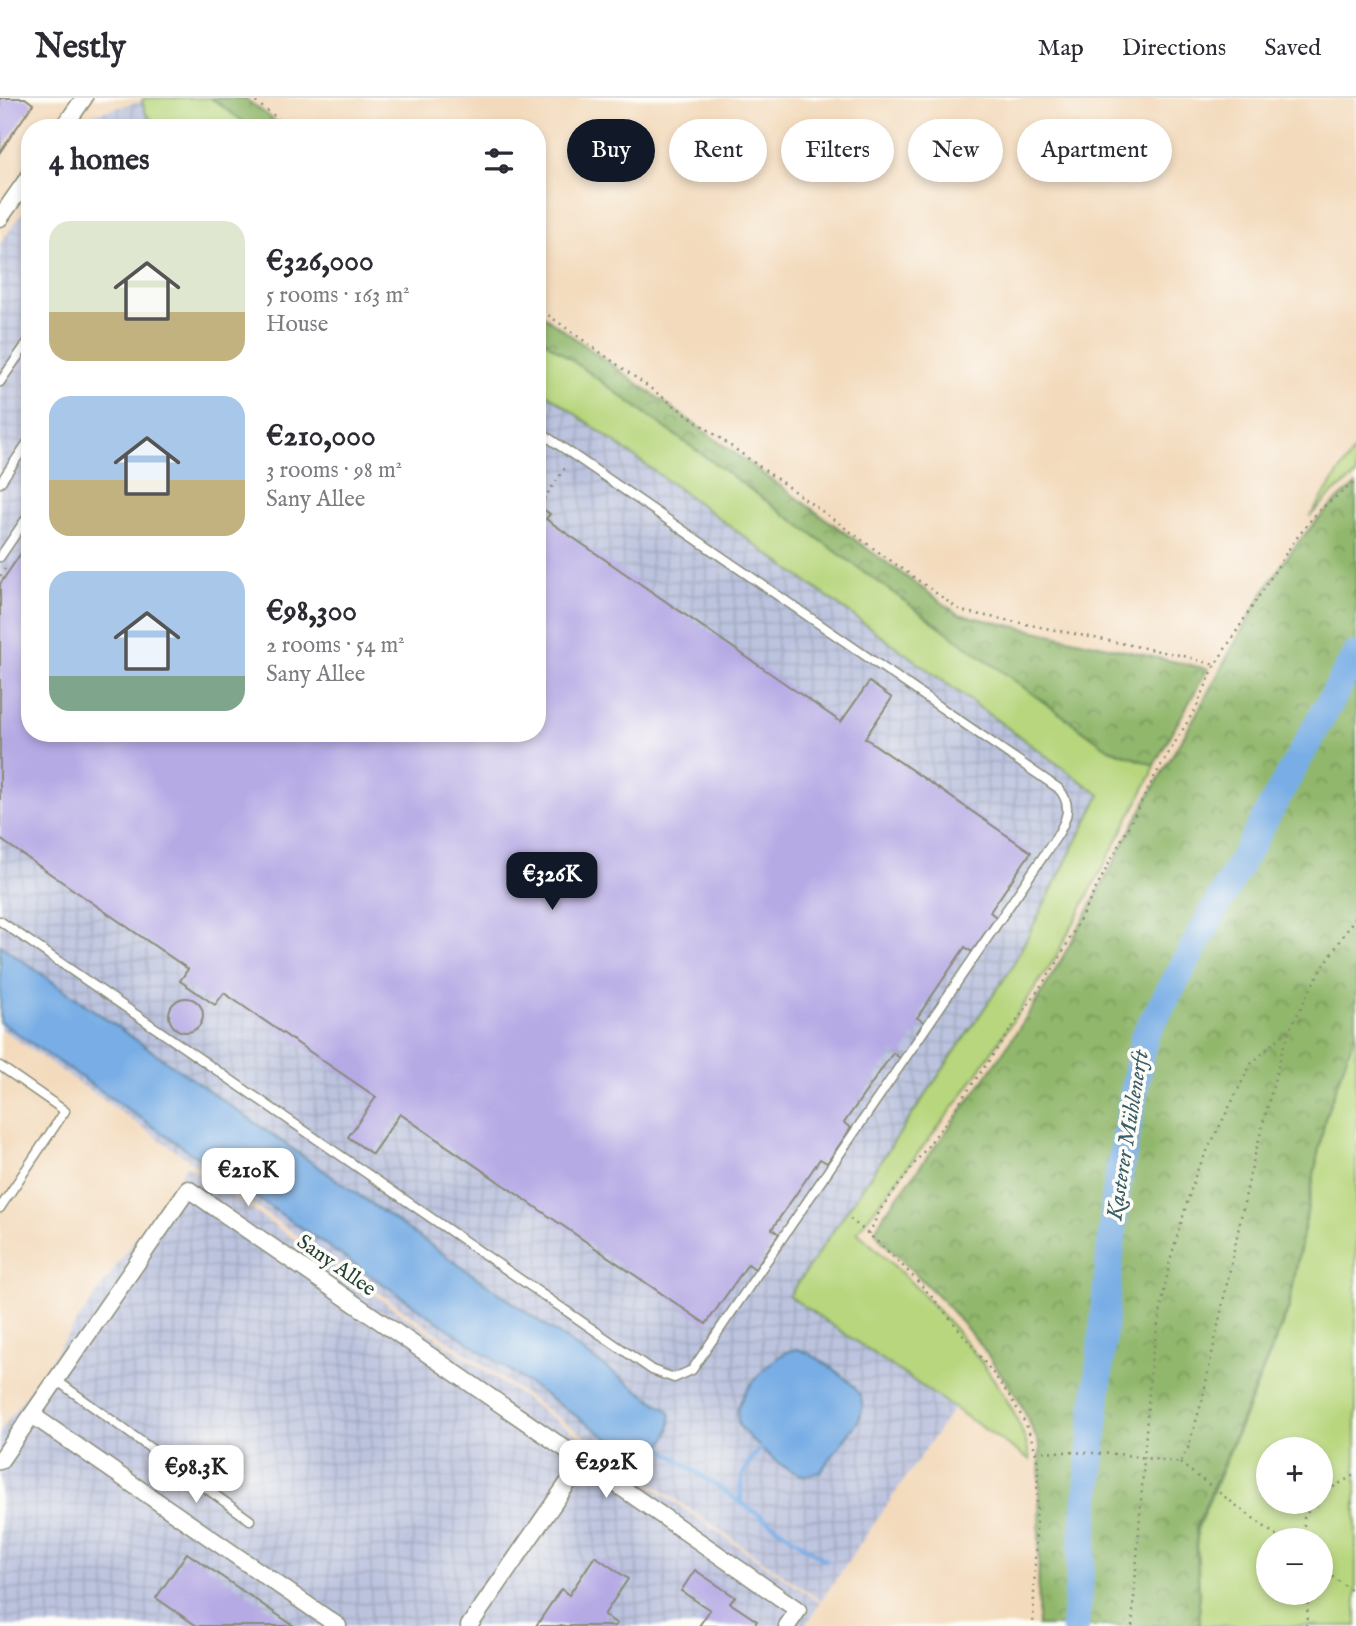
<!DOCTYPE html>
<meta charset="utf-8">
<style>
:root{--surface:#fff;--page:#f2f2f3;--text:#2b2b33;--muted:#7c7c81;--line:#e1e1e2;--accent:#111827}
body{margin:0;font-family:"IM FELL English",serif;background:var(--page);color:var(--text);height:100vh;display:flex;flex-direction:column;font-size:26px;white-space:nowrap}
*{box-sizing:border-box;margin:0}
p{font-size:23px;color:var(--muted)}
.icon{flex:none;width:38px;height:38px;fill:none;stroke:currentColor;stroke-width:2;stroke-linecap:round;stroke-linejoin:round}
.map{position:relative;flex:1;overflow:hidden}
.side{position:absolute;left:21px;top:21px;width:525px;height:623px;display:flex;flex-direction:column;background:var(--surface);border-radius:28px;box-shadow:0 4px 10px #0003}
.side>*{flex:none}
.top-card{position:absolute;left:567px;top:21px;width:665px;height:63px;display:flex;gap:14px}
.buttons{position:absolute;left:1256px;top:1339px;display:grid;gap:14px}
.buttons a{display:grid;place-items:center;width:77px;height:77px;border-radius:50%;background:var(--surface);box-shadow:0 4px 10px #0003;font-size:35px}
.price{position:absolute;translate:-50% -60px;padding:0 16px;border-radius:14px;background:#fff;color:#222;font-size:23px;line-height:46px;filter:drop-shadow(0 2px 4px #0008)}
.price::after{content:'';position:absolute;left:50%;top:42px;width:21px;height:16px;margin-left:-10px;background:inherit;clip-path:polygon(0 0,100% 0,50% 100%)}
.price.on{background:var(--accent);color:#fff}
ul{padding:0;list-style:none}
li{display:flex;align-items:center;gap:21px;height:175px;padding:0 28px}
li span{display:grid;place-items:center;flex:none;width:196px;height:140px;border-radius:21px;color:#555}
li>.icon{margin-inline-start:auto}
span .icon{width:84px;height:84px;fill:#fffc;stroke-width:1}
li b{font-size:30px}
h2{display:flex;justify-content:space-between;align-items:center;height:84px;padding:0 28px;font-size:30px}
.pill{padding:0 24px;border-radius:32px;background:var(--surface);box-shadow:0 4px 10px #0003;font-size:24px;line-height:63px}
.pill.on{background:var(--accent);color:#fff}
header{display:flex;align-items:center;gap:42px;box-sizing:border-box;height:98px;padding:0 35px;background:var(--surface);border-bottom:2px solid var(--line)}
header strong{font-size:33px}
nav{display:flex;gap:38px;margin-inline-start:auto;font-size:24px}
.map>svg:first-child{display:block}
.industrial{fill:url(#industrial-grid)}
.green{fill:#b7d67d;stroke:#6b8a58;stroke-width:2;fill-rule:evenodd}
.forest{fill:url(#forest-crowns);stroke:#587a50;stroke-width:2}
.water{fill:#78ade5;stroke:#4c758c;stroke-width:2}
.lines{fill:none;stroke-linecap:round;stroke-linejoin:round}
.stream{stroke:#78ade5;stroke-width:4.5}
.river{stroke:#78ade5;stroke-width:28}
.building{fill:#b6aae5}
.lane-casing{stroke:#898c78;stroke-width:11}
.street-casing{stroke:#898c78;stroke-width:19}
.path{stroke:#898c78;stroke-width:2.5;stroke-dasharray:2 5;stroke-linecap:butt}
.lane{stroke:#fff;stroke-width:8}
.street{stroke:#fff;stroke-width:16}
.labels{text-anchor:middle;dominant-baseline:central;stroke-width:7;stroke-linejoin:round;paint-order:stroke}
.street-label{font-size:21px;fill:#1f3d34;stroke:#fdfcf7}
.water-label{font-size:23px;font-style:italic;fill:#3a5f69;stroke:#fdfcf7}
</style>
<header>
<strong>Nestly</strong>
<nav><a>Map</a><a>Directions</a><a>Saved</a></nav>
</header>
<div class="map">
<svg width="1356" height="1528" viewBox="0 0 1356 1528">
<defs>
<pattern id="industrial-grid" width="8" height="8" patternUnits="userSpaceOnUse" patternTransform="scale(1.75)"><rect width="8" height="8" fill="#bcc3de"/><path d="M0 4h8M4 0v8" fill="none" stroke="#a1a8bf"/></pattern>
<pattern id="forest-crowns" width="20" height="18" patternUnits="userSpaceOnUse" patternTransform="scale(1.75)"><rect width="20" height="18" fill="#91b76c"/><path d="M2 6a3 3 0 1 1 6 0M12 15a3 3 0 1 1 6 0" fill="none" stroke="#76965a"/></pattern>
</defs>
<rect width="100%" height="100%" fill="#fdfcf7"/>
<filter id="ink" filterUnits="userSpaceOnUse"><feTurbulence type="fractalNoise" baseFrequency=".0143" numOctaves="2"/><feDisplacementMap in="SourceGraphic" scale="14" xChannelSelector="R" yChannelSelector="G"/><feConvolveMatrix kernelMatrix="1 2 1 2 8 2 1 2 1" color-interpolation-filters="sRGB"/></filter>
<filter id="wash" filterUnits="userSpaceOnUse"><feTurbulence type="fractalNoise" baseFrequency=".00686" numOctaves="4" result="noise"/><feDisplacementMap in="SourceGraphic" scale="28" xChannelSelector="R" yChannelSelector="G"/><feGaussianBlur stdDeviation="1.57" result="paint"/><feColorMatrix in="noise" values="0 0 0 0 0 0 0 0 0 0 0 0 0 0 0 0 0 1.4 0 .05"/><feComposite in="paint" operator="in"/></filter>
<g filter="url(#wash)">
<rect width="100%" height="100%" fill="#f3dabc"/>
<g class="industrial">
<polygon points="142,3 146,16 160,30 81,30 90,17"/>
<polygon points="30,104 30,635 537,635 537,288 1100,697 1011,871 789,1198 953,1311 821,1503 0,930 0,146"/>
<polygon points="187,1067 820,1505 805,1528 0,1528 0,1334"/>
</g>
<g class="green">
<polygon points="144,0 211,0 252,30 160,30 146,16 142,3"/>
<path d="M537,237L1109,651L1154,667L1152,676L1054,862L959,1002L857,1134C915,1185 1018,1285 1030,1362L789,1198L1011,871L1100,697L537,288Z"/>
<polygon points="1356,349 1356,378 1333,395 1310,418"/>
<path d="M1356,933V1528H1200L1197,1432L1289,1211L1325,1020ZM1269,1351H1321V1404H1269ZM1269,1442H1321V1494H1269Z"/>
</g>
<g class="forest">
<polygon points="211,0 244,0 285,30 252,30"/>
<polygon points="537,213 958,516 1208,571 1154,667 1109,651 537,237"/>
<path d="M1356,387V551L1140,939L1111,1093L1078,1365L1069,1528H1038L1040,1348L1019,1302L980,1246L943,1203L881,1142L875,1132L885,1115C939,1043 995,971 1042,894C1085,825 1119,751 1159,680C1172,657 1186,635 1199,611C1242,534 1283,441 1356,387Z"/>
<polygon points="1356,565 1356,933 1325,1020 1288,1211 1196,1430 1200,1528 1078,1528 1121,1095 1148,942"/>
</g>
<g class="water">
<path d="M0,847L667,1312L670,1315C673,1334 662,1350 647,1362L630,1355L0,924Z"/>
<path d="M797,1251C812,1254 857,1285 861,1300C864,1309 861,1318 856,1326L820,1374C815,1375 809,1378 803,1377C783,1374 752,1343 739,1328C738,1323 737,1315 738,1310C743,1291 777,1253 797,1251Z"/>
</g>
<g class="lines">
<g class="stream">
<polyline points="655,1346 825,1462"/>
<path d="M741,1404C738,1379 747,1362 765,1346"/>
</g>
<polyline class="river" points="1075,1528 1116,1094 1144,939 1356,557"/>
</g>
<g id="blocks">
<g class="building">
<polygon points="0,0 25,0 33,6 0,54"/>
<polygon points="537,407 550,416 546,421 841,624 869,584 892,600 865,640 1031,754 990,814 996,819 972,854 965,849 917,920 924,924 900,960 893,955 844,1025 851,1030 827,1065 820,1061 772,1131 779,1136 755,1171 748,1166 706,1226 400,1016 372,1056 348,1039 376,999 224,895 215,907 180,883 188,871 0,741 0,486 30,442 30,635 537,635"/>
<circle cx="186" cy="917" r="17"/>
<polygon points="187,1455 294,1528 197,1528 156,1500"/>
<polygon points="595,1458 628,1481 604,1517 617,1526 615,1528 536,1528 561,1491 569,1497"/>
<polygon points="695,1472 735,1499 730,1505 757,1523 754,1528 699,1528 710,1512 681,1493"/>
</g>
</g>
</g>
<g filter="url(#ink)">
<use href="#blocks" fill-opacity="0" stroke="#898c78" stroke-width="2"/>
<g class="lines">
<g class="lane-casing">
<g id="lane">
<polyline points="0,284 30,241"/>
<polyline points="0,385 30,341"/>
<polyline points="0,459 30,415"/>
<path d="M0,823L652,1272L674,1280L692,1272L1055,741C1066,724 1074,707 1058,690L537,332"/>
<polyline points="0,968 65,1013 0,1110"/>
<polyline points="56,1282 250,1422"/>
</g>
</g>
<g class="street-casing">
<g id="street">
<polyline points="63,30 84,0"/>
<polyline points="0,120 30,77"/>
<polyline points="32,1317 338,1528"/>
<polyline points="0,1363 188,1091 583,1363"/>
<polyline points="469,1528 583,1363 798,1512 787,1528"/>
</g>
</g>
<g class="path">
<polyline points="250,0 291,30"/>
<polyline points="124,30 125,30"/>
<polyline points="537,209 961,513 1184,558 1215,567"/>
<polyline points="540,407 567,367"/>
<polyline points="0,478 6,469"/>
<path d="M850,1121C900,1160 941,1207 979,1257C1005,1291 1033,1325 1038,1369L1033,1528"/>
<polyline points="869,1136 880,1112 951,1017 1057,865 1156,676 1197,608 1215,567 1292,446 1318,413 1356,383"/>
<polyline points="1036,1353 1118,1356 1180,1365 1188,1350 1202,1303 1251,1072 1282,953 1291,929 1316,880 1356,818"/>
<polyline points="1180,1365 1282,1442"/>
<polyline points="1321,1396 1356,1376"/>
<polyline points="1304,1442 1304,1420 1314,1404"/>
<polyline points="1321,1470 1356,1496"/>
<polyline points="1132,1528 1151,1264 1170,1162 1196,1075 1251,966 1289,931"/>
<polyline points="1306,1528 1309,1494"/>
</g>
<use href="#lane" class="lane"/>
<use href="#street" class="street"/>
</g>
</g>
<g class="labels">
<g class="street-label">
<text transform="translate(336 1168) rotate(35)">Sany Allee</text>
</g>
<g class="water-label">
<text transform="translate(1128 1037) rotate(-81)">Kasterer Mühlenerft</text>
</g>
</g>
</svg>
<div class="buttons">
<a>+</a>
<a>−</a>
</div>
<b class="price on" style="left:552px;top:814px">€326K</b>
<b class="price" style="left:248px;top:1110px">€210K</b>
<b class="price" style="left:606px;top:1402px">€292K</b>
<b class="price" style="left:196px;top:1407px">€98.3K</b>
<div class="top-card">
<a class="pill on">Buy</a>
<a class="pill">Rent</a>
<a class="pill">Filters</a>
<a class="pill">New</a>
<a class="pill">Apartment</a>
</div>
<section class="side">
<h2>4 homes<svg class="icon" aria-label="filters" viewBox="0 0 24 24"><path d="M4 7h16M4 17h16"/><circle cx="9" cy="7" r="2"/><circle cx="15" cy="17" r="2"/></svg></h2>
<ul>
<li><span style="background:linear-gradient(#dfe7d0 65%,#c2b280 0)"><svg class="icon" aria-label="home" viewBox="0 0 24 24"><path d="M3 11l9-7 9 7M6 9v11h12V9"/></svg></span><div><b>€326,000</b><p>5 rooms · 163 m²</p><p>House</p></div></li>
<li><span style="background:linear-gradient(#a9c7e8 60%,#c2b280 0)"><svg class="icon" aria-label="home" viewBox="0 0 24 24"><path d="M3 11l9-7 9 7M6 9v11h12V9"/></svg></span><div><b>€210,000</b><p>3 rooms · 98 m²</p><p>Sany Allee</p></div></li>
<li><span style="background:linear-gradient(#a9c7e8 75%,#7fa58c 0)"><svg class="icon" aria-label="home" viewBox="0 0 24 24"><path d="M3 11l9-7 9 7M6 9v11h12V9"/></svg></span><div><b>€98,300</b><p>2 rooms · 54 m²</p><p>Sany Allee</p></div></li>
</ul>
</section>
</div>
